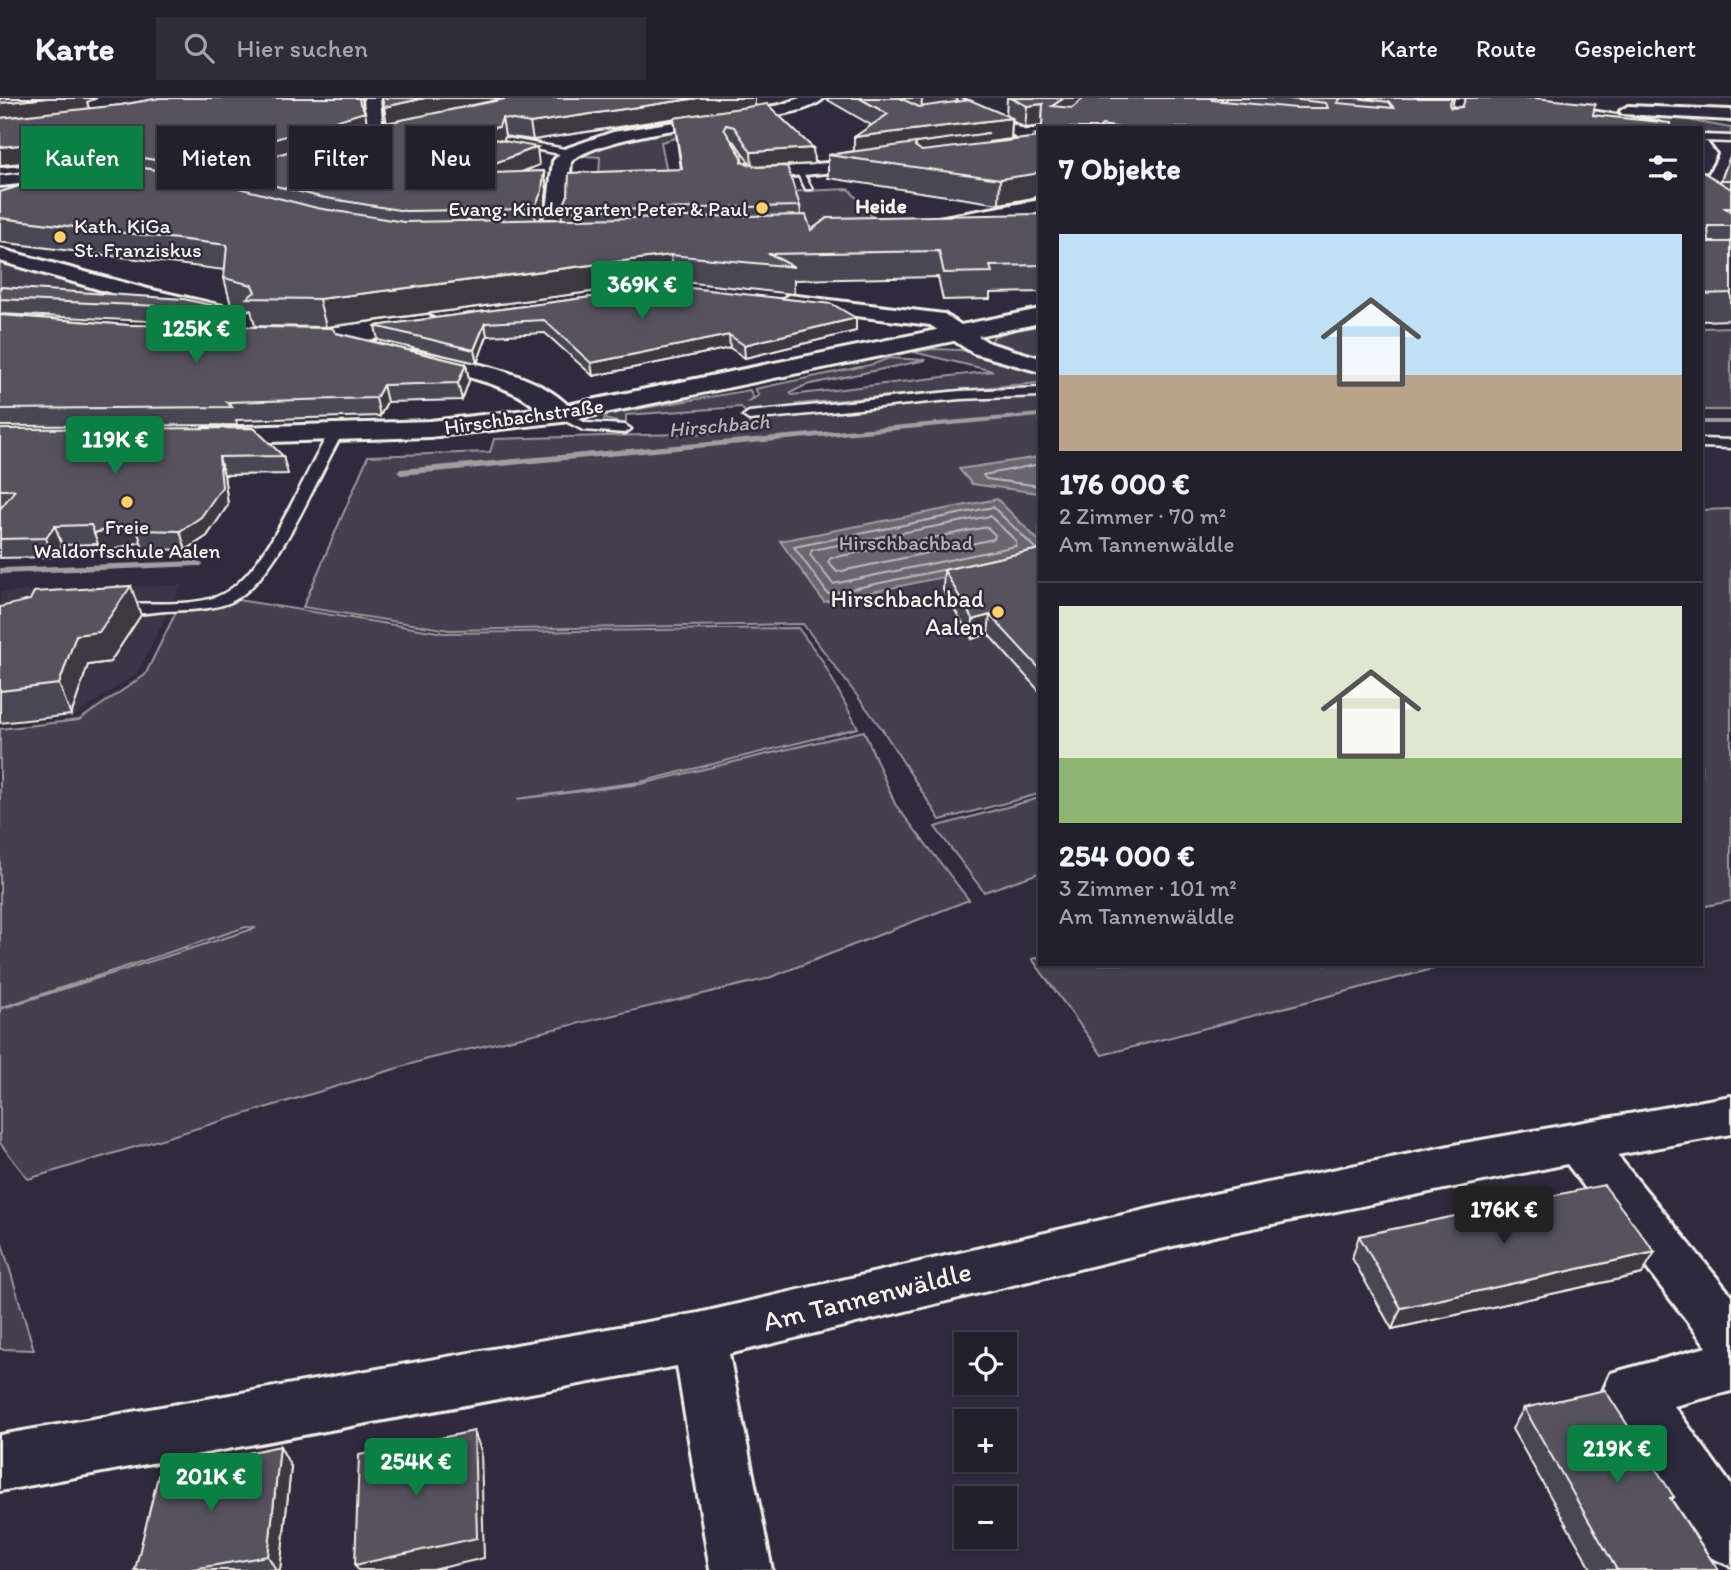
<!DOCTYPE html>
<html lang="de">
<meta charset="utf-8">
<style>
:root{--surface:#23202e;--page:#2f2d3a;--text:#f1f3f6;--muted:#a3a3aa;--line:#403e4a;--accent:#0b8043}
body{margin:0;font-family:Itim,sans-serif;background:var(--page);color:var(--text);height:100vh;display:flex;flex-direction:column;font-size:26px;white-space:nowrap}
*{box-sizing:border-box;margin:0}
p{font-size:23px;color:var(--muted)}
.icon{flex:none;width:38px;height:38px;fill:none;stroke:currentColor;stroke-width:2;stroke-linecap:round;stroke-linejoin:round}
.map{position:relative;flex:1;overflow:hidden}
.details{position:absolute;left:1038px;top:28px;width:665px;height:840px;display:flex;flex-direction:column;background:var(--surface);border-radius:0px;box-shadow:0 2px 5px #0004,0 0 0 2px var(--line)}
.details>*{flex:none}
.hud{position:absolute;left:21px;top:28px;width:665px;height:63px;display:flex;gap:14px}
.buttons{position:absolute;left:954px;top:1234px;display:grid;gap:14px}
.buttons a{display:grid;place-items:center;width:63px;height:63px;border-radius:0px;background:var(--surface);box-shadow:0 2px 5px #0004,0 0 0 2px var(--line);font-size:35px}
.price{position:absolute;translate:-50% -60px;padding:0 16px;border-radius:7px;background:var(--accent);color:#fff;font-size:23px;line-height:46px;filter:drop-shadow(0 2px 4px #0008)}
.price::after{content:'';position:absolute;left:50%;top:42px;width:21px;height:16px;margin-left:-10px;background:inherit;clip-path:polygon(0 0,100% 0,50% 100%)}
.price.selected{background:#222;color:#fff}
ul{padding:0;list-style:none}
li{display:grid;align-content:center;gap:14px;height:371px;padding:0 21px}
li+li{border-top:2px solid var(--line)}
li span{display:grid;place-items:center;height:217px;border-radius:0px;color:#555}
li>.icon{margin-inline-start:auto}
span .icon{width:126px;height:126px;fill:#fffc;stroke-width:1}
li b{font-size:30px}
h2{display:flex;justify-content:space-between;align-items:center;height:84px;padding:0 21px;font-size:30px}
.pill{padding:0 24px;border-radius:0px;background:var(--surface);box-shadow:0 2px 5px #0004,0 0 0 2px var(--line);font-size:24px;line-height:63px}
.pill.selected{background:var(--accent);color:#fff}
header{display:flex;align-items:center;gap:42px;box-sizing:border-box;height:98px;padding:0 35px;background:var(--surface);border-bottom:2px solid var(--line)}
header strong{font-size:33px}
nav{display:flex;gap:38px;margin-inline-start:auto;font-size:24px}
.search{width:490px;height:63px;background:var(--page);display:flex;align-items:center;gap:18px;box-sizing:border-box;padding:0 24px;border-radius:0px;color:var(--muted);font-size:26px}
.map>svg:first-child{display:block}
.built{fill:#3b3647}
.green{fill:#454050;stroke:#9c989c;stroke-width:2}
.water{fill:#6a6670;stroke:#a19ea0;stroke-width:2}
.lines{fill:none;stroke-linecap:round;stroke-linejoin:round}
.shore{stroke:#bdb9b8;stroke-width:2}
.stream{fill:#a19ea0;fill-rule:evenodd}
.lane-casing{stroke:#f4f1e8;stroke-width:5}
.street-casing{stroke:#f4f1e8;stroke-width:6}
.secondary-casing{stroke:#f4f1e8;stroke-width:6}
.lane{fill:#2f2a3d;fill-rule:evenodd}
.street{fill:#2f2a3d;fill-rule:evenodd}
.secondary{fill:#2f2a3d;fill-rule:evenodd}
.wall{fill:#4a4752;stroke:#f4f1e8;stroke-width:2;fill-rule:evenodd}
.shaded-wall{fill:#3c3942;stroke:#f4f1e8;stroke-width:2}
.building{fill:#56525f;stroke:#f4f1e8;stroke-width:2}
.poi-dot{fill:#ffd166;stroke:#2f2a3d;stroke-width:2.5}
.labels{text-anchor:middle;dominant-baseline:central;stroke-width:5;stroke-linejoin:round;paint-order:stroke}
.far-neighbourhood-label{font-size:21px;font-weight:bold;fill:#f4f1e8;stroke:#2f2a3d}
.far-poi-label{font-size:21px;fill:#f4f1e8;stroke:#2f2a3d;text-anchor:end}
.far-street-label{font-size:21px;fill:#f4f1e8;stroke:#2f2a3d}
.far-water-label{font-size:21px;font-style:italic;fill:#b6b2b2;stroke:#2f2a3d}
.far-park-label{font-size:21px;fill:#b7b3b3;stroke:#2f2a3d}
.poi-label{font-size:24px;fill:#f4f1e8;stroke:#2f2a3d;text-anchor:end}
.near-street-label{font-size:28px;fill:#f4f1e8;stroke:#2f2a3d}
</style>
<header>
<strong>Karte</strong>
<div class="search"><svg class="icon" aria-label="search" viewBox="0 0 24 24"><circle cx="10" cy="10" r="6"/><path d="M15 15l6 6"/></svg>Hier suchen</div>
<nav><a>Karte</a><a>Route</a><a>Gespeichert</a></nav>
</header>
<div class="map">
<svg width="1731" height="1472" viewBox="0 0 1731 1472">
<rect width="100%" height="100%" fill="#2f2a3d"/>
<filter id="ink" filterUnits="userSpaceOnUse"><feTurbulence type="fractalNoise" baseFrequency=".0143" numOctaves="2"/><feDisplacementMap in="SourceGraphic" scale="14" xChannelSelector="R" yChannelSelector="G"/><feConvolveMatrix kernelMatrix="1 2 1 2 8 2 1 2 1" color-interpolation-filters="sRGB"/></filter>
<g filter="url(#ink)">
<polygon class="built" points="182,487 137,575 75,618 0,626 0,494"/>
<g class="green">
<polygon points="770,13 661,44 668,79 599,79 600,59 568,57 595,44"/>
<polygon points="1598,13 1655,16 1731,30 1731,37 1701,35 1701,30 1675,30"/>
<polygon points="849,91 884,132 800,134 781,94"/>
<polygon points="0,157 121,191 87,201 0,190"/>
<polygon points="1039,225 1039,260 991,244 994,238"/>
<polygon points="1731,229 1731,312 1701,312 1701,230"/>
<polygon points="933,251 962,252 1039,274 1039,285 796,306 800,313 1039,296 1039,696 940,722 882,631 803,526 449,532 303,509 368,358 490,354 494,341 720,335 758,323 751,321 741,309 626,317 626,326 604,321 609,316 750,292 753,299 747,305 759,297 755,291 874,266 889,260 926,262 806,287 790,295 792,297 993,273 913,254"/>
<polygon points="1731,411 1731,803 1701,809 1701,412"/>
<polygon points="238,502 444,535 798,530 822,562 858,630 640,684 517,701 641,686 864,633 895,706 969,802 766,881 428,961 28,1081 0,1045 0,911 256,830 246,829 0,910 0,631 79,622 145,577 176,514"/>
<polygon points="1039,700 1039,775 984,794 935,729"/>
<polygon points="1039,859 1040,866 1452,866 1102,957 1032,861"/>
<polygon points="0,1139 34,1252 0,1251"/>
</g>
<g class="water">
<polygon points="1039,359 1039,395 972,386 959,371"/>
<polygon points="997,401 1039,443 1039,459 824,504 780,443"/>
</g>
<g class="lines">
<g class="shore">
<polyline points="1040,366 983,377 986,381 1040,388"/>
<polygon points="990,418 1016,443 1016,448 833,486 810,457 812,452"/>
<polygon points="987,429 995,437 994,441 837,474 828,464 831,460"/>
<polyline points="942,472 828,496 794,449 993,409 1035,450"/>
</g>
<g class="stream">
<polygon points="1040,315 1040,319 401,377 397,374 401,371"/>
<rect x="1701" y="322" width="30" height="4"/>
<polygon points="198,463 203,466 201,468 0,476 0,470"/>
</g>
<g class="lane-casing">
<g id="lane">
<polygon points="1040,30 1040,35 1014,38 1010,35"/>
<polygon points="1701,37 1731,38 1731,44 1701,43"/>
<polygon points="506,40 570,52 574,55 570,58 503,45"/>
<path d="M36,67L53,70L54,76L50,79C37,70 18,74 0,76V70Z"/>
<polygon points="796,73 802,73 812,91 806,91"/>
<polygon points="1040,290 1040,298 960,301 749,322 743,318 749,314 960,293"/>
<polygon points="562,312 586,325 625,327 631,331 625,335 583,332 558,319 558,313"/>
<path d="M336,331L343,335C316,379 275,489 226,506C208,512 186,512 167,513C149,514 126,519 108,514V508L114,506C146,504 186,509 216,499C265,482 303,375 331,332Z"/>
<polygon points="1701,341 1731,342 1731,350 1701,349"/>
</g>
</g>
<g class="street-casing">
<g id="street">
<path d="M364,0H380L382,23L388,33L386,37H374C366,24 365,15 364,0Z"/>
<path d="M800,0H824C812,12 785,16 768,18C726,25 598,37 571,64C569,84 569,140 546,146L536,140L547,113L553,63L564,51L613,34L780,7Z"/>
<polygon points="940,0 960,0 1040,40 1040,52"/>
<path d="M1417,0C1502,0 1576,8 1659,25L1667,30H1633L1575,18L1425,5Z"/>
<polygon points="1628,8 1731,12 1731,22 1622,16 1620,13"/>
<polygon points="1701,43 1707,44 1716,56 1707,73 1701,74"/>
<polygon points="881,60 890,65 887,69 752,82 743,77 752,72"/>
<polygon points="76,70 111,75 120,80 111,85 76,80 0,88 0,78"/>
<polygon points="1040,102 1040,114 938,132 928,126 938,120"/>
<path d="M0,151L148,191L311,228L314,232L427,217L438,224L427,231C382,238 326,255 281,244L277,239L280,235L136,202L0,163Z"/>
<polygon points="789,197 944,216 989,245 1040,260 1040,274 973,255 930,227 781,209 778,204"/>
<path d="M416,253C462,263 546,274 575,316L571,321C550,327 536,306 518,297C484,280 445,274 408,265L404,260L408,255Z"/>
<polygon points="1731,998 1731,1036 1617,1057 1731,1197 1731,1293 1674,1308 1731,1387 1731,1468 1710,1459 1611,1311 1603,1293 1611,1275 1707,1249 1567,1066 1214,1138 729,1256 772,1472 710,1472 677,1268 0,1393 0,1337 699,1215 1214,1096 1459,1046"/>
</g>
</g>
<g class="secondary-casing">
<polygon id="secondary" points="1040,211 1040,225 562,324 430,339 209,346 200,344 196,338 200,332 209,330 430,323 562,308"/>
</g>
<use href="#lane" class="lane"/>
<use href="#street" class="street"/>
<use href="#secondary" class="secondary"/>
</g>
<g class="wall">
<path d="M0,0L87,4L89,11L121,7L160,0H362V10L368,30L387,25L382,0H505L443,14L755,8L813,50L814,66L761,69L800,108L801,117L811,132L1040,116V194L990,195V201L943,202L938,179L794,182V196L674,183L326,229L255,228L251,212L231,207L224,180L225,172L0,144V94L26,86L24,81L52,78L79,70H56L36,64L0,67ZM674,21L681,71L561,113L562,121H541L544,112L547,92L544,73L522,74L539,67L503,43L505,38L533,42ZM732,43L735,44L750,66L742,64V59ZM87,58L101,63L89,66ZM221,77L224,86L206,82Z"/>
<polygon points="826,0 957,0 957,3 1006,18 1007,0 1223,0 1220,3 1225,3 1226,0 1454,0 1452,10 1593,17 1670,30 1042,30 1042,28 1025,30 1012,23 1011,41 989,44 989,45 1040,39 1040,95 1033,100 999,106 828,80 828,57 854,53 871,27 826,1"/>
<polygon points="1731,56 1731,222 1701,223 1701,73 1720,84"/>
<polygon points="673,188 856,233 745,260 730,250 593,278 545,235 487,238 477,265 378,242 375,228"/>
<polygon points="0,189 228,211 233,227 0,216 0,217"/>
<polygon points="0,217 128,227 336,235 466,266 469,283 462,302 387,304 380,318 236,322 237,327 0,328"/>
<polygon points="0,331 283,358 288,376 224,377 228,407 207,438 186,452 143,451 141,444 101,454 98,446 62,447 53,459 0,460"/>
<polygon points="1040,451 1040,594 988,536 972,541 943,492 944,472"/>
<polygon points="0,509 141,517 110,564 88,567 71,617 0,625"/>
<polygon points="1359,1138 1642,1176 1392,1231 1352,1160"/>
<polygon points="1524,1310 1674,1399 1672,1402 1718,1472 1592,1472 1512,1331"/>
<polygon points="291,1369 280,1472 135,1472"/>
</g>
<g class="shaded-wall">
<polygon points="47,0 97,0 87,4 90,13 0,22 0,5"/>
<polygon points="359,0 362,0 363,15 365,14 368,31 220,74 221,77 195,85 190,67"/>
<polygon points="425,0 505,0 387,26 384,9"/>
<polygon points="698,0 755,0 755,8 533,42 530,25"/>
<polygon points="922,0 957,0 956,15 921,19"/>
<polygon points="1064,0 1092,0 1051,30 1052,8"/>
<polygon points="1210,0 1223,0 1207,19"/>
<polygon points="1452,0 1454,0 1451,14 1449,7"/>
<polygon points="1043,6 1042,28 1025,30 1027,8"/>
<polygon points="502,20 505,38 502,47 461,35"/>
<polygon points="1012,20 1011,41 989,44 988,58 854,61 854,39"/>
<polygon points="80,40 84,51 77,46"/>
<polygon points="30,46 36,64 0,67 0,49"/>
<polygon points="537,49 539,67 469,95 466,76"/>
<polygon points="813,50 814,66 752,69 751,54"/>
<polygon points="1040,72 1040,95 1033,100 999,106 1000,81"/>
<polygon points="544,73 547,92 544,112 537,130 534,111"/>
<polygon points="671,157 674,183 326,229 319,201"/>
<polygon points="856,220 856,233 745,260 744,247"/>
<polygon points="485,225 487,238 477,265 474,252"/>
<polygon points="729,237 730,250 593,278 591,265"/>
<polygon points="466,266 469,283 462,302 458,285"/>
<polygon points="383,287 387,304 380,318 376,300"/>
<polygon points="219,359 224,377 228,407 207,438 186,452 180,433"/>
<polygon points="135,425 141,444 101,454 94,435"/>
<polygon points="55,428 62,447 53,459 46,440"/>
<polygon points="131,488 141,517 110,564 88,567 71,617 59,586 76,537"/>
<polygon points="990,517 988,536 972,541 973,522"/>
<polygon points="1655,1154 1642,1176 1392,1231 1401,1210"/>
<polygon points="474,1333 481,1353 484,1460 433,1472 358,1472 355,1467"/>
<polygon points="280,1348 291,1369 280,1472 276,1472 268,1458"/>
</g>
<g class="building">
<polygon points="0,0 47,0 0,5"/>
<polygon points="160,0 359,0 360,6 365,14 190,67 108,55 107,49 80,40 77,46 85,51 49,51 30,46 0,49 0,20 121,7"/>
<polygon points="382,0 425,0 384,9"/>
<polygon points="510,0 698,0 530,25 502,20 499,29 461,35 537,49 466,76 544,73 542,93 534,111 405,113 320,99 220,74 381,26"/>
<polygon points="859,0 900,0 919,9 970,2 1012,20 854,39 888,16"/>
<polygon points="1011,0 1064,0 1052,8 1072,10 1084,0 1211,0 1212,2 1296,10 1328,10 1326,5 1281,0 1341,0 1337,5 1394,10 1389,4 1355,0 1452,0 1449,7 1451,10 1462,9 1466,0 1535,0 1595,6 1593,17 1670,25 1670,30 1122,30 1102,27 1099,30 1042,30 1043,6 1027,8"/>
<polygon points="767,6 813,50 751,54 734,29 726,27 724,31 742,59 741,64 758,69 787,68 800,108 561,113 568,97 569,75 682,71 674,20"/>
<polygon points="989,35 917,45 915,48 922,53 1040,39 1040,72 1034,76 1000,81 828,57"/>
<polygon points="1731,56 1731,82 1721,82"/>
<polygon points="100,63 188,77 317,110 404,124 806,117 811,132 827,120 1040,116 1040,167 990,168 992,174 944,175 939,153 770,156 794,169 671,157 319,201 247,200 255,194 252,187 224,180 227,147 0,120 0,94"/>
<polygon points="1701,73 1731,91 1731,110 1725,110 1731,114 1731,128 1708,128 1709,144 1731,144 1731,195 1701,196 1701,165 1702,165 1701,165"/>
<polygon points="52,78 45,80 24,81"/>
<polygon points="673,188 832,206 856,220 744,247 729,237 591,265 544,222 485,225 474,252 375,228"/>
<polygon points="0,189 184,201 228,211 0,201"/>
<polygon points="0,217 128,227 332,230 336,235 466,266 458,285 383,287 376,300 227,304 232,309 0,311"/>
<polygon points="254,330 283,358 219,359 222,389 201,419 180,433 137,432 135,425 94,435 91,427 55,428 46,440 0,441 0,411 15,392 0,392 0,331"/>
<polygon points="1040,451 1040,571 990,517 973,522 944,472"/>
<polygon points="131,488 99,534 76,537 59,586 0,593 0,509 30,502 34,494"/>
<polygon points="1604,1087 1655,1154 1401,1210 1359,1138"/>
<polygon points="1605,1292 1674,1399 1670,1400 1718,1472 1617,1472 1524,1310"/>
<polygon points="474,1333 477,1440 355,1467 359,1357"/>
<polygon points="280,1348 268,1458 187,1472 135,1472 159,1374"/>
</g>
</g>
<g class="poi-dot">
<circle cx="762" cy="110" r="7"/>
<circle cx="60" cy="139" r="7"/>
<circle cx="127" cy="404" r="7"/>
<circle cx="998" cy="514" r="7"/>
</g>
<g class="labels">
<g class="far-neighbourhood-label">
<text x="881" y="107">Heide</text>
</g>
<g class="far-poi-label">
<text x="748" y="110">Evang. Kindergarten Peter &amp; Paul</text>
<text x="74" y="127" text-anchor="start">Kath. KiGa<tspan x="74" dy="24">St. Franziskus</tspan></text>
<text x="127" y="428" text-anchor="middle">Freie<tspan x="127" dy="24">Waldorfschule Aalen</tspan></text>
</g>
<g class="far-street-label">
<text transform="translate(524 318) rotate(-8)">Hirschbachstraße</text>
</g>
<g class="far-water-label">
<text transform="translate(719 327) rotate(-5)">Hirschbach</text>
</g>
<g class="far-park-label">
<text x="906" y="444">Hirschbachbad</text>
</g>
<g class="poi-label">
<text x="984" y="500">Hirschbachbad<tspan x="984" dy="28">Aalen</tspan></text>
</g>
<g class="near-street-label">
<text transform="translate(867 1198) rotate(-14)">Am Tannenwäldle</text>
</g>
</g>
</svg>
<div class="buttons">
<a><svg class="icon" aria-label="locate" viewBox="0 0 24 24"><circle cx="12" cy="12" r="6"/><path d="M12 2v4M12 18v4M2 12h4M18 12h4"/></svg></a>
<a>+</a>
<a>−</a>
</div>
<b class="price" style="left:642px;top:223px">369K €</b>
<b class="price" style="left:196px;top:267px">125K €</b>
<b class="price" style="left:115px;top:378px">119K €</b>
<b class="price selected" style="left:1504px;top:1148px">176K €</b>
<b class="price" style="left:1617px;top:1387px">219K €</b>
<b class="price" style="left:416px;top:1400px">254K €</b>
<b class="price" style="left:211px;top:1415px">201K €</b>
<div class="hud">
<a class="pill selected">Kaufen</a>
<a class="pill">Mieten</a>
<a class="pill">Filter</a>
<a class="pill">Neu</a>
</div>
<section class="details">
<h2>7 Objekte<svg class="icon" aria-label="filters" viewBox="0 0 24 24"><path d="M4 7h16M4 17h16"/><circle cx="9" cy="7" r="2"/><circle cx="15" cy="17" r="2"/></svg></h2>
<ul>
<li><span style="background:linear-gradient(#bfe0f5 65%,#b9a48a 0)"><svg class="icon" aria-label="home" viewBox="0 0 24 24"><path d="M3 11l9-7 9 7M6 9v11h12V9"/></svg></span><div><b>176 000 €</b><p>2 Zimmer · 70 m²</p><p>Am Tannenwäldle</p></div></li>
<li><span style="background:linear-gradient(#dfe7d0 70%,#8fb573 0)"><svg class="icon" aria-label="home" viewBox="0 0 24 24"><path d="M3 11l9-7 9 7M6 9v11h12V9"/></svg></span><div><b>254 000 €</b><p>3 Zimmer · 101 m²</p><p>Am Tannenwäldle</p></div></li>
</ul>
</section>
</div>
